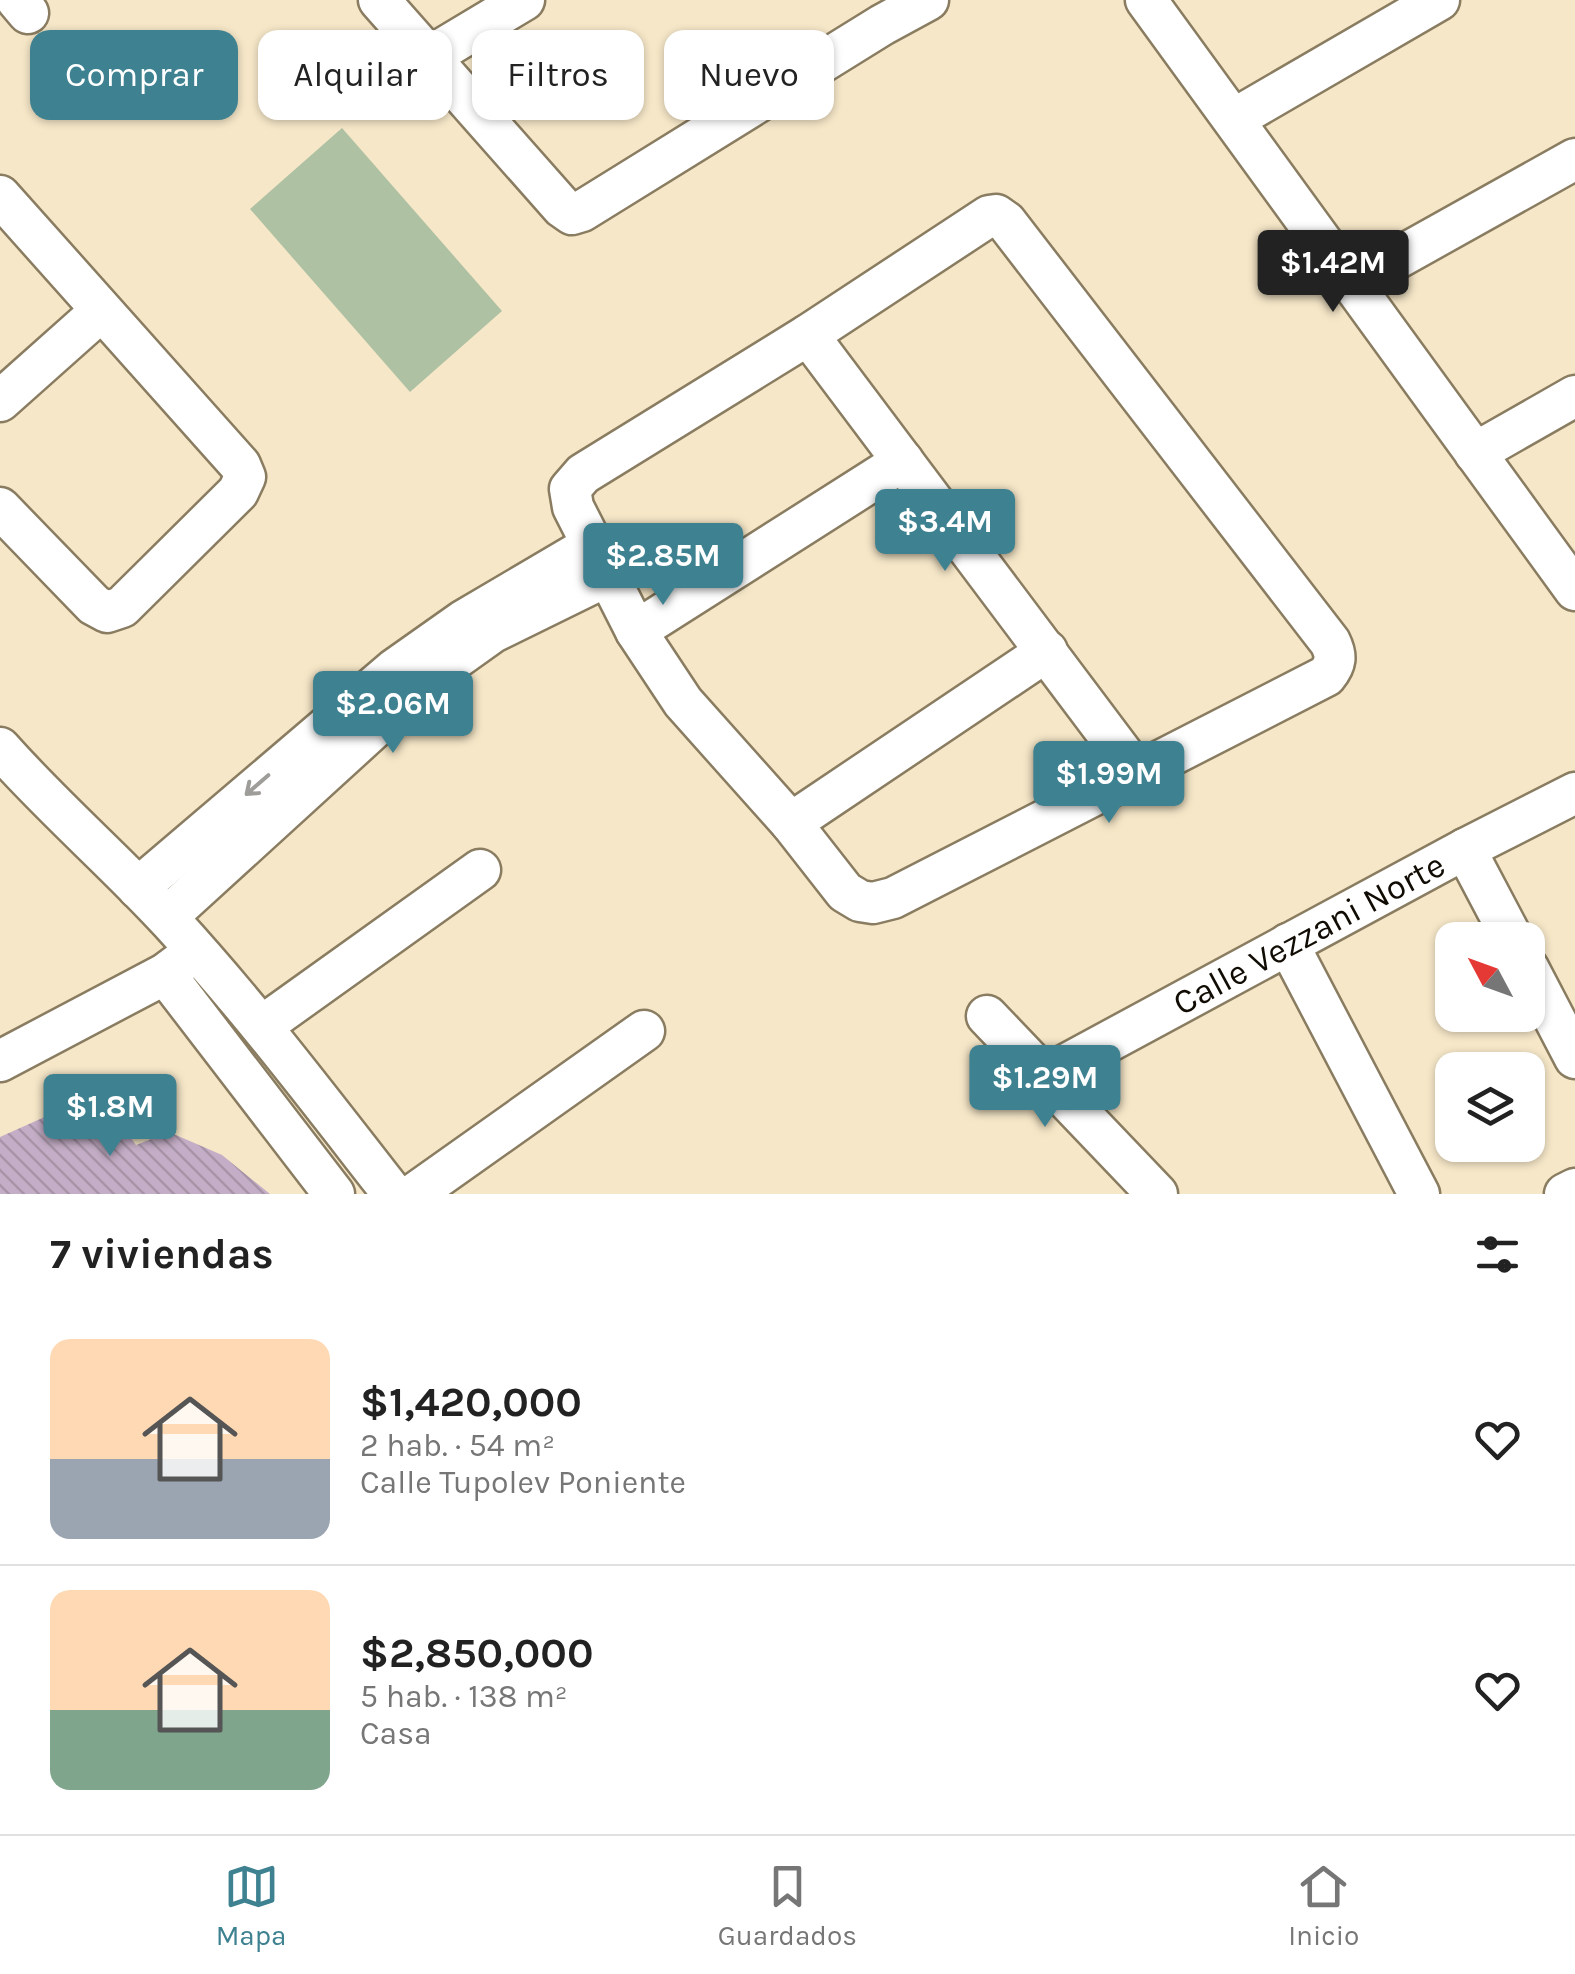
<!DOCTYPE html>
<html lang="es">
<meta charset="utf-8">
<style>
:root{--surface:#fff;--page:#f2f2f2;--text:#222;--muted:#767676;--line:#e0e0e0;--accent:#3e8291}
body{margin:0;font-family:Karla,sans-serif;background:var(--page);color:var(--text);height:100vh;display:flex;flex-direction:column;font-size:38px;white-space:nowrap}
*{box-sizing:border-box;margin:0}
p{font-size:32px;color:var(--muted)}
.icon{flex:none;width:55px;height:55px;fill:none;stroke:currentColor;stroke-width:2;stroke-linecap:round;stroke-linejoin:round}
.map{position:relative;height:1194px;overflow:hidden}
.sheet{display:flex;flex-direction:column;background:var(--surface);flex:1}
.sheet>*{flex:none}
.banner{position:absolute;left:30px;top:30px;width:1000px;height:90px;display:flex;gap:20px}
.needle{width:65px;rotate:311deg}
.controls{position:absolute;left:1435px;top:922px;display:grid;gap:20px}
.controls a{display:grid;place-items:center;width:110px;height:110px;border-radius:20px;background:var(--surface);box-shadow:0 2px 8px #0004;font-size:50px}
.price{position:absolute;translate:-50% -85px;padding:0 22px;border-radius:10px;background:var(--accent);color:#fff;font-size:32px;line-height:65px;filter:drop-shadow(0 2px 5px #0008)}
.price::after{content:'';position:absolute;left:50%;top:60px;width:30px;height:22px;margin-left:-15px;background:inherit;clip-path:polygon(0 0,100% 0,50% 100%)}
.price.on{background:#222;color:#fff}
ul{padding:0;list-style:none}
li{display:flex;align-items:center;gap:30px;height:250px;padding:0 50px}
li+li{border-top:2px solid var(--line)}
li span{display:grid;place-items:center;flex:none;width:280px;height:200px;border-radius:20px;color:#555}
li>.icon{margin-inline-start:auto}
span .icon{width:120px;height:120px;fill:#fffc;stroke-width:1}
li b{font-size:42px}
h2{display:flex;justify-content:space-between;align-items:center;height:120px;padding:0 50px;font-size:42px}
.tag{padding:0 35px;border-radius:20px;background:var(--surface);box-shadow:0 2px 8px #0004;font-size:35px;line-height:90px}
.tag.on{background:var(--accent);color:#fff}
.dock{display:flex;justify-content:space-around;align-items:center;height:140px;border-top:2px solid var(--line);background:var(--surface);font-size:28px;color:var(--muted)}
.dock a{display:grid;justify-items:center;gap:5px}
.dock .on{color:var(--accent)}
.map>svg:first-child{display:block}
.green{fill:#aec1a3}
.building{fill:url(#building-back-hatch)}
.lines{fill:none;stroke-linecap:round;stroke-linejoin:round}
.minor-casing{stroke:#897c60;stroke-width:45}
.minor{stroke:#fff;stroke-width:40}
.oneway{stroke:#9f9d9a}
.labels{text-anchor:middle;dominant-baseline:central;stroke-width:8;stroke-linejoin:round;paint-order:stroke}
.street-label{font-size:35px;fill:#100b03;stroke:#fef5e2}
</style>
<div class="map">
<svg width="1575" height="1194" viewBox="0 0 1575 1194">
<defs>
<pattern id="building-back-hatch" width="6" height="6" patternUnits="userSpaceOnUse" patternTransform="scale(2.5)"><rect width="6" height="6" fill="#c4adc6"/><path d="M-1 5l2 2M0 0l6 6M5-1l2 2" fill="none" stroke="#a794a8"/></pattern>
</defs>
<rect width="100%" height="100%" fill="#f6e7c8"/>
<polygon class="green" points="342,128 502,311 410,392 250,209"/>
<polygon class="building" points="98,1093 136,1145 169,1132 222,1155 270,1194 0,1194 0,1137"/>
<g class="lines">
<g class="minor-casing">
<g id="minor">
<polyline points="17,0 28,13"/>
<polyline points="379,0 562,207 572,214 582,211 882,25 928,0"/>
<polyline points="1146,0 1575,590"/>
<polyline points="429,57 524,0"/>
<polyline points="1234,119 1439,0"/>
<polyline points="0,196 240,465 245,477 238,492 122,607 107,612 94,605 0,508"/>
<path d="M996,215L1006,222L1330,642C1337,656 1336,664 1326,676L893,898L873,903L860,901L845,892L791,823L683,702L636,631L573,507L570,489L583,474L808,335L989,216Z"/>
<polyline points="1353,283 1575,159"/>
<polyline points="808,335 1137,773"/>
<polyline points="0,401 101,311"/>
<polyline points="1475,453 1575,396"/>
<polyline points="636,631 903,461"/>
<path d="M0,748C54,809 116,862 171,922C250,1008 321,1102 393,1194"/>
<polyline points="791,823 1047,651"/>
<polyline points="1465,849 1513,940"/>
<polyline points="138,888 395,669 463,621 592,545"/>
<polyline points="167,917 430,677 493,632 607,576"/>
<polyline points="1288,944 1419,1194"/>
<polyline points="1528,968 1575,1058"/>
<polyline points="165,974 334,1194"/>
<polyline points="987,1016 1157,1194"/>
<polyline points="262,1026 480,870"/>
<polyline points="0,1061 165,974 185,959"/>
<path id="s1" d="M1043,1077L1465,849L1575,793"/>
<polyline points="414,1194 644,1031"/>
<polyline points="1565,1194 1575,1189"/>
</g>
</g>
<use href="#minor" class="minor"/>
</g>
<defs><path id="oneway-shaft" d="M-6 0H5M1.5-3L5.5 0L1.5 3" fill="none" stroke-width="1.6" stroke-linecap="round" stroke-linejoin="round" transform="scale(2.5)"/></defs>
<use class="oneway" href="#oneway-shaft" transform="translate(257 785) rotate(139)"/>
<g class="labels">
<g class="street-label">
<text stroke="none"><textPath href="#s1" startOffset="302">Calle Vezzani Norte</textPath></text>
</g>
</g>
</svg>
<div class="controls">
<a><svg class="needle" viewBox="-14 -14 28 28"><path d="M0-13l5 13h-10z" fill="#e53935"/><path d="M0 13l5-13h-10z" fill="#767676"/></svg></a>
<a><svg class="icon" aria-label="layers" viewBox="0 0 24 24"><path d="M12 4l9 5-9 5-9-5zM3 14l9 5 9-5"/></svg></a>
</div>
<b class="price on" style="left:1333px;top:315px">$1.42M</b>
<b class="price" style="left:945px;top:574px">$3.4M</b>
<b class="price" style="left:663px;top:608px">$2.85M</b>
<b class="price" style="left:393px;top:756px">$2.06M</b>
<b class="price" style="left:1109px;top:826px">$1.99M</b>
<b class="price" style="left:1045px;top:1130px">$1.29M</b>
<b class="price" style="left:110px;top:1159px">$1.8M</b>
<div class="banner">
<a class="tag on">Comprar</a>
<a class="tag">Alquilar</a>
<a class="tag">Filtros</a>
<a class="tag">Nuevo</a>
</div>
</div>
<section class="sheet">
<h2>7 viviendas<svg class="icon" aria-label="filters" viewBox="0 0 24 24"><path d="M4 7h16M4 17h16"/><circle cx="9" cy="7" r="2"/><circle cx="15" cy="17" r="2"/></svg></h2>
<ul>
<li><span style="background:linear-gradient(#ffd9b3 60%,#9aa5b1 0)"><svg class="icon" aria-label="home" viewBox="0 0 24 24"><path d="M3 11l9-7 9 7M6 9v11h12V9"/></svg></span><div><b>$1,420,000</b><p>2 hab. · 54 m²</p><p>Calle Tupolev Poniente</p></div><svg class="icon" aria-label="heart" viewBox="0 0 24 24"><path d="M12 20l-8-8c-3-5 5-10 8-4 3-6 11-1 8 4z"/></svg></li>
<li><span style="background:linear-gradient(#ffd9b3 60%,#7fa58c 0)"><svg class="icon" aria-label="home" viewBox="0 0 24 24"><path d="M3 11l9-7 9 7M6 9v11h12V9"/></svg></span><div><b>$2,850,000</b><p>5 hab. · 138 m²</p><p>Casa</p></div><svg class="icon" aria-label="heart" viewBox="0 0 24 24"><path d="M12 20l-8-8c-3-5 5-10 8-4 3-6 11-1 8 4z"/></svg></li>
</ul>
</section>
<nav class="dock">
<a class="on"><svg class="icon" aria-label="map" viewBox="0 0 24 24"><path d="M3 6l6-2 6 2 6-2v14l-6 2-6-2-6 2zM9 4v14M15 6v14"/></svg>Mapa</a>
<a><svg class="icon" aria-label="saved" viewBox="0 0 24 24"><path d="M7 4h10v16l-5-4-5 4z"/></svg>Guardados</a>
<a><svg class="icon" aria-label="home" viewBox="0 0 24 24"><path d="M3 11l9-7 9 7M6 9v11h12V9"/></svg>Inicio</a>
</nav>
